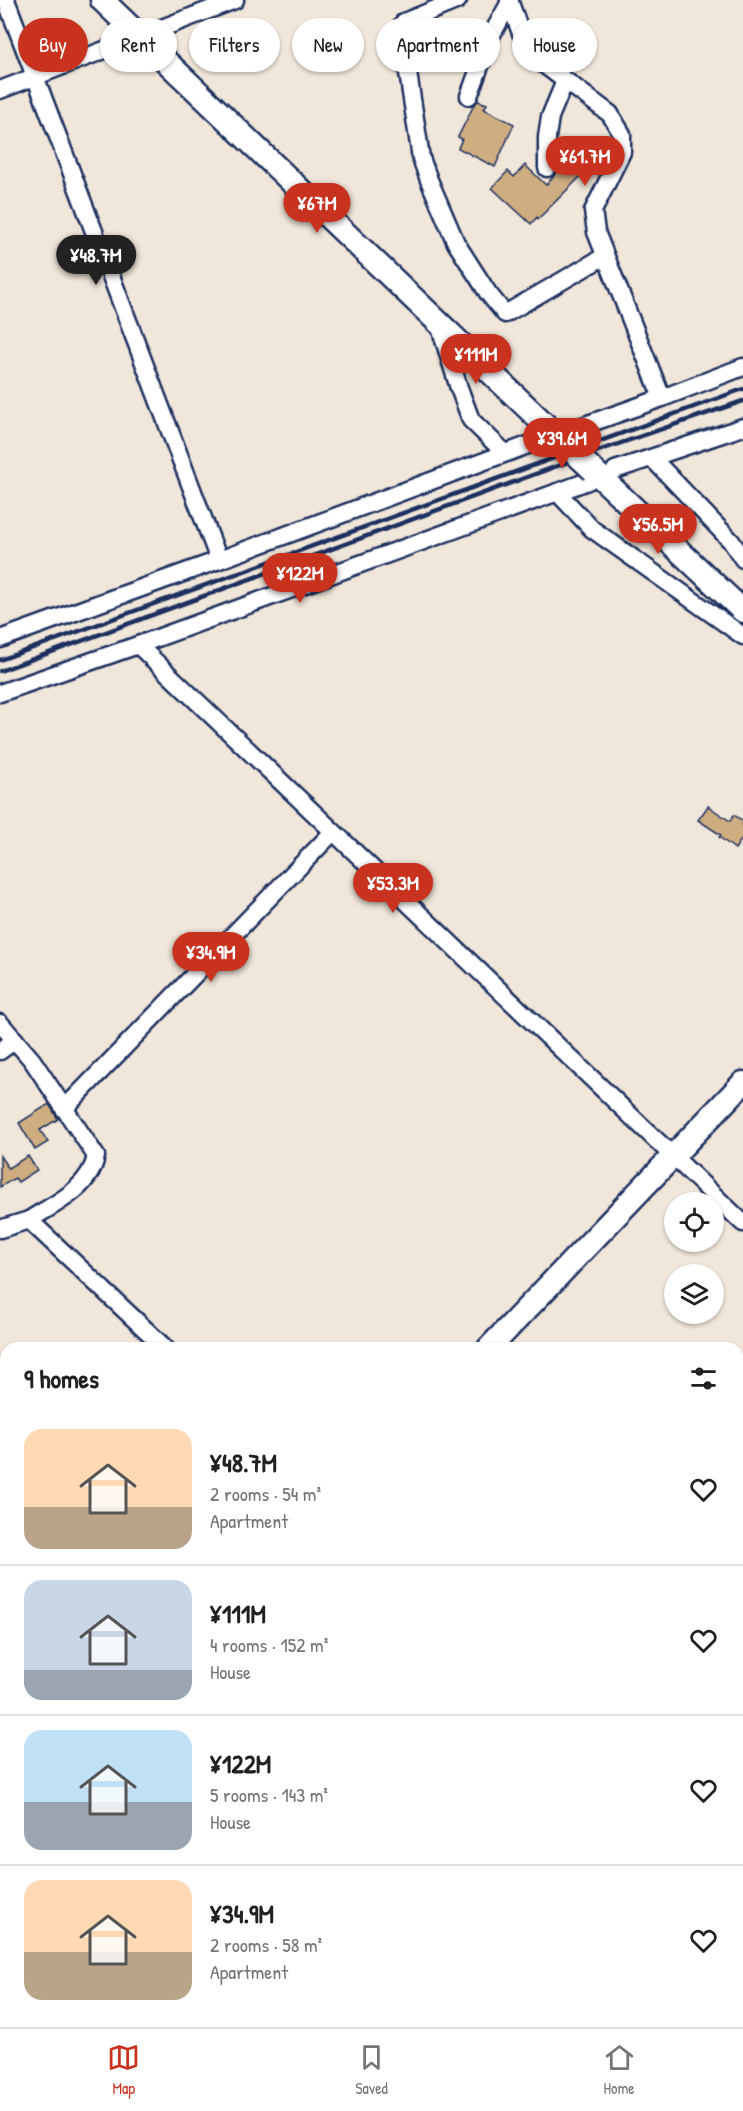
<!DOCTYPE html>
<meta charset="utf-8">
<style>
:root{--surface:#fff;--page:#f6f6f6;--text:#202124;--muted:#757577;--line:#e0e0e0;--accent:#c8321e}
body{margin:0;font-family:"Patrick Hand",sans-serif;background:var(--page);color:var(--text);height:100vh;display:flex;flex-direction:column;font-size:22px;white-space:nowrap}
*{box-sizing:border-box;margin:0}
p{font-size:20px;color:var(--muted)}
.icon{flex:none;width:33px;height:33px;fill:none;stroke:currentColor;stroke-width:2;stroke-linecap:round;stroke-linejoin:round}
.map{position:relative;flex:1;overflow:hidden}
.drawer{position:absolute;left:0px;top:1342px;width:744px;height:686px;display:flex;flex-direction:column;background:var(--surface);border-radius:18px 18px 0 0;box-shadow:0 2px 4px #0004}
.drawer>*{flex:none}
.top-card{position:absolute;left:18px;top:18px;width:708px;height:54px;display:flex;gap:12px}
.buttons{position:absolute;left:664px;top:1192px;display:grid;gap:12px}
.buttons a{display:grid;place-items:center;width:60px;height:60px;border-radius:50%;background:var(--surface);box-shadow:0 2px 4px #0004;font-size:30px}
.price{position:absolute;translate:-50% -51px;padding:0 14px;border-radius:21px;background:var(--accent);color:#fff;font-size:20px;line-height:39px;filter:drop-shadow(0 2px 3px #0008)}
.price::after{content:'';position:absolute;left:50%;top:36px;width:18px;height:14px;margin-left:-9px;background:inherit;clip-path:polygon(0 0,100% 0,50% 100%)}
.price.on{background:#222;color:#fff}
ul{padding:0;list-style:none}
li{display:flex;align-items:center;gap:18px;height:150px;padding:0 24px}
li+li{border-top:2px solid var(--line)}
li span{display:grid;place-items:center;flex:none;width:168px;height:120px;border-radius:18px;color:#555}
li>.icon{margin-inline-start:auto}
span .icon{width:72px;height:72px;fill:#fffc;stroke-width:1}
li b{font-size:26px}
h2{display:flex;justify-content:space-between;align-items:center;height:72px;padding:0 24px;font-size:26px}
.pill{padding:0 21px;border-radius:27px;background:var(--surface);box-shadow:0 2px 4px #0004;font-size:21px;line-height:54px}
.pill.on{background:var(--accent);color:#fff}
.menu{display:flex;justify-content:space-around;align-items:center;height:84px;border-top:2px solid var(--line);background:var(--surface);font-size:16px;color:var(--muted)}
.menu a{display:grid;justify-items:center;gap:3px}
.menu .on{color:var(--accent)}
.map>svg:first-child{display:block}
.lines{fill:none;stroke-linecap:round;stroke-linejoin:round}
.stream{stroke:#5b93a9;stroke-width:4.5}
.building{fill:#cead81;stroke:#1b2f5e;stroke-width:1.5}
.lane-casing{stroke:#1b2f5e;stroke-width:13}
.street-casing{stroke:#1b2f5e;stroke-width:21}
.secondary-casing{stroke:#1b2f5e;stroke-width:27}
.lane{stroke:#fff;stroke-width:8}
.street{stroke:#fff;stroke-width:16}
.secondary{stroke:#fff;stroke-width:22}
.rail{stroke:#1b2f5e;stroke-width:4.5}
.secondary-bridge-casing{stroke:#1b2f5e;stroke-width:27;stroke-linecap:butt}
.secondary-bridge{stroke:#fff;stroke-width:22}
</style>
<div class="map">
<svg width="743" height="2027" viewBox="0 0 743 2027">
<rect width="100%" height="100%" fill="#f0e6d9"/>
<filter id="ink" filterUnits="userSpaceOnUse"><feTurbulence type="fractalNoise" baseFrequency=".0167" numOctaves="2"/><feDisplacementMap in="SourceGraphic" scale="12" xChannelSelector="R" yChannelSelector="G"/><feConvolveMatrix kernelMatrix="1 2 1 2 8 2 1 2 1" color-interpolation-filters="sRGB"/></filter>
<g filter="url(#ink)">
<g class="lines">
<polyline class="stream" points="0,1519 6,1525"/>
</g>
<g class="building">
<polygon points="478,101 487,104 484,109 514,124 495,167 458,148 462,139 458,137 474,105"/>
<polygon points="584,142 600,157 538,219 537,217 531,224 492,188 508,171 514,177 525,165 546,185"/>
<polygon points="708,806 730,821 734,815 743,821 743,837 735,849 719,837 721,835 698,820"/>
<polygon points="49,1104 58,1119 40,1130 48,1142 35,1150 19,1123"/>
<polygon points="0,1156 8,1168 28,1156 37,1170 18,1182 15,1178 0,1187"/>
</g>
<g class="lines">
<g class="lane-casing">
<polyline id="lane" points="0,1954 3,1979"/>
</g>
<g class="street-casing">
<g id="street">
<polyline points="6,0 219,560"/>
<polyline points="458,0 404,22 401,27 421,158 429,180 456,243 488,293 505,314 605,256"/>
<polyline points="509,0 526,47 534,57 610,114 622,134 622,152 593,211 596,232 662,398"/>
<polyline points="0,90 235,0"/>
<polyline points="469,96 491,36 510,2"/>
<polyline points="547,168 547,137 550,117 565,81"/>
<polyline points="439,324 459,388 471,420 505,453"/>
<polyline points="571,430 662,398 743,367"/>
<polyline points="652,458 731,541 743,559"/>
<polyline points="615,470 743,427"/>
<polyline points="557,492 592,529 743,636"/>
<polyline points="0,639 219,560 544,439"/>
<polyline points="138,645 743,1223"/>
<polyline points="0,693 138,645 588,481"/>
<path d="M0,1023L32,1060L96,1156C90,1189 54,1204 29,1220L165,1348"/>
<polyline points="0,1051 15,1040"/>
<polyline points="64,1109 332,833"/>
<polyline points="0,1229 29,1220"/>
<polyline points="738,1705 743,1700"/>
<polyline points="738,1897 743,1901"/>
<polyline points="0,1912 6,1918"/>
<polyline points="106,2022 108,2027"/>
<polyline points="507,2027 514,2022"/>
</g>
</g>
<g class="secondary-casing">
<g id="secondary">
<polyline points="102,0 559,438"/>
<polyline points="593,470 743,611"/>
<polyline points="489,1348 743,1083"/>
<polyline points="0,1858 6,1852"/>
</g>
</g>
<use href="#lane" class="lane"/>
<use href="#street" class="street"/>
<use href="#secondary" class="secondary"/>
<g class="rail">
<polyline points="0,660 743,389"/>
<polyline points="0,671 598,451 743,401"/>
</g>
<g class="secondary-bridge-casing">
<polyline id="secondary-bridge" points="559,438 593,470"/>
</g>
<use href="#secondary-bridge" class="secondary-bridge"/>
</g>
</g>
</svg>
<div class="buttons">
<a><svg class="icon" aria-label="locate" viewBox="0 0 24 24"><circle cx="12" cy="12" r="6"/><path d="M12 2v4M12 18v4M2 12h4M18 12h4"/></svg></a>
<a><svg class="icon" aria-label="layers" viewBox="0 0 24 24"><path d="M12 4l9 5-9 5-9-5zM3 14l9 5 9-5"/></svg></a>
</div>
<b class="price" style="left:585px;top:187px">¥61.7M</b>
<b class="price" style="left:317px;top:234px">¥67M</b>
<b class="price on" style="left:96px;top:286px">¥48.7M</b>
<b class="price" style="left:476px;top:385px">¥111M</b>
<b class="price" style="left:562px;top:469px">¥39.6M</b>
<b class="price" style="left:658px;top:555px">¥56.5M</b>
<b class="price" style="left:300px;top:604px">¥122M</b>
<b class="price" style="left:393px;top:914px">¥53.3M</b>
<b class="price" style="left:211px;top:983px">¥34.9M</b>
<div class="top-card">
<a class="pill on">Buy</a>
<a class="pill">Rent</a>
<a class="pill">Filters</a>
<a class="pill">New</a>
<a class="pill">Apartment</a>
<a class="pill">House</a>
</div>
<section class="drawer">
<h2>9 homes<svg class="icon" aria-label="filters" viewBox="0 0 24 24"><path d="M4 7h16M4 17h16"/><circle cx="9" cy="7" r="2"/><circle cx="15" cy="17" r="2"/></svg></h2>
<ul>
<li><span style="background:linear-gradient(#ffd9b3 65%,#b9a48a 0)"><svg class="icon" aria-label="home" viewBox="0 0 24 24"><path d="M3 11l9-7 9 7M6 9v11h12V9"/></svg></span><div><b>¥48.7M</b><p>2 rooms · 54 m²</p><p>Apartment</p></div><svg class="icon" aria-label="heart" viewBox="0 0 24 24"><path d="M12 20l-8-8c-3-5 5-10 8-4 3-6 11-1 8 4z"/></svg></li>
<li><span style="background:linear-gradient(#c9d6e8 75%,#9aa5b1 0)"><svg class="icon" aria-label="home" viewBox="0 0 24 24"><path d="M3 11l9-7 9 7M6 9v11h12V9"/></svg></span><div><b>¥111M</b><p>4 rooms · 152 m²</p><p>House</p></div><svg class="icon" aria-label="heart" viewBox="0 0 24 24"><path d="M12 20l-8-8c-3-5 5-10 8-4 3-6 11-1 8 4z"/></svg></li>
<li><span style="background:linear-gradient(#bfe0f5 60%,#9aa5b1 0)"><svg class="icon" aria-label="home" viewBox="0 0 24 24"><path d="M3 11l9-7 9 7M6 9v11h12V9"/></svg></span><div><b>¥122M</b><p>5 rooms · 143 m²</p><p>House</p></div><svg class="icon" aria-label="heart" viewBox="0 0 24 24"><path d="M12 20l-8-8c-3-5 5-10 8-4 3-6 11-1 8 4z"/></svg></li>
<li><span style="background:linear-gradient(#ffd9b3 60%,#b9a48a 0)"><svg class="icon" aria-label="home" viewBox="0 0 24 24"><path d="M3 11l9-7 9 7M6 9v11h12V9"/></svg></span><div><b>¥34.9M</b><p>2 rooms · 58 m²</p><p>Apartment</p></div><svg class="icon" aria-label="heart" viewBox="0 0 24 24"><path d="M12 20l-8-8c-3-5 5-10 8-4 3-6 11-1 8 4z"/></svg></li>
</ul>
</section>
</div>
<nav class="menu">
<a class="on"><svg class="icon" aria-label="map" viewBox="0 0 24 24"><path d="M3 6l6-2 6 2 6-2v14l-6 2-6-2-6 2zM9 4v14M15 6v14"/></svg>Map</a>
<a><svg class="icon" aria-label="saved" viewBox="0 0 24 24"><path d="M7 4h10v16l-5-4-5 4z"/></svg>Saved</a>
<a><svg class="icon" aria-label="home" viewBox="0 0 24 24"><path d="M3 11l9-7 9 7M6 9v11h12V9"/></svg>Home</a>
</nav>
